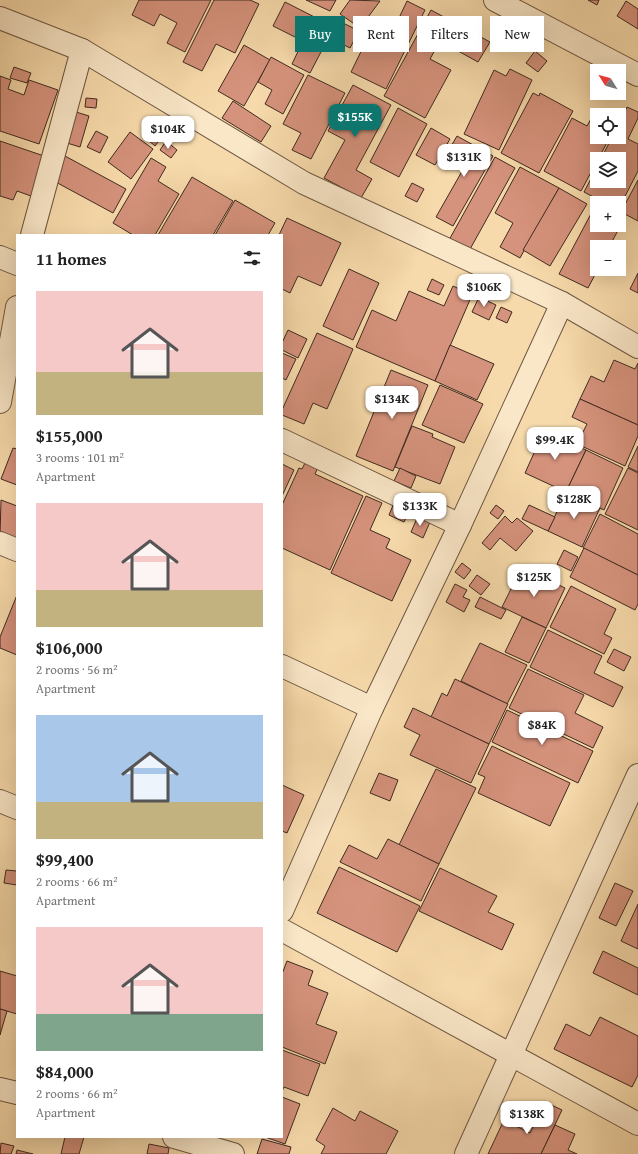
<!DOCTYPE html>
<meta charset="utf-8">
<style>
:root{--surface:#fff;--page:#f6f6f6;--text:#222;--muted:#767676;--accent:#0f766e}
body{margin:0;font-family:"Gentium Book Plus",serif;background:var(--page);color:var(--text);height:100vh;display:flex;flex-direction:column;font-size:15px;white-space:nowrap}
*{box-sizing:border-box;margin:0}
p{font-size:13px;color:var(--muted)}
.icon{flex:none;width:22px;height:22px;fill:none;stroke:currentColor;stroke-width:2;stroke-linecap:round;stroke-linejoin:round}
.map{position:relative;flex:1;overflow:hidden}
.panel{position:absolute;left:16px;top:234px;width:267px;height:904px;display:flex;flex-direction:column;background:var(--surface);border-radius:0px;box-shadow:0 4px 16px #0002}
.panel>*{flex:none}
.guide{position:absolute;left:295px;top:16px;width:283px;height:36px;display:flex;gap:8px}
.needle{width:26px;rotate:307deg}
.fabs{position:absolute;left:590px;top:64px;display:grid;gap:8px}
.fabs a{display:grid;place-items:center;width:36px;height:36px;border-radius:0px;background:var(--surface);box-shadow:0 4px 16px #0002;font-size:20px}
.price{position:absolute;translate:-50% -34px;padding:0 9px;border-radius:8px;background:#fff;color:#222;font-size:13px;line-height:26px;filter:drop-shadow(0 1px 2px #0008)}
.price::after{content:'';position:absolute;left:50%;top:24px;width:12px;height:9px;margin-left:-6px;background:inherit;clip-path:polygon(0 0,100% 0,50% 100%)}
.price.current{background:var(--accent);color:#fff}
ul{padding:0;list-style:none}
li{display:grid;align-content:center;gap:8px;height:212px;padding:0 20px}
li span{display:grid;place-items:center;height:124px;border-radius:0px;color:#555}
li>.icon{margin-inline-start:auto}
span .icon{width:72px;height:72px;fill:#fffc;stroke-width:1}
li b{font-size:17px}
h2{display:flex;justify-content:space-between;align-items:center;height:48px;padding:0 20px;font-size:17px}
.pill{padding:0 14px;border-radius:0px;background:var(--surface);box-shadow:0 4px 16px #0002;font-size:14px;line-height:36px}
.pill.current{background:var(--accent);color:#fff}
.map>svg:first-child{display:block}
.building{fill:#d5927c;stroke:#402b20}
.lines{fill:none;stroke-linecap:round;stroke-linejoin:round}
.street-casing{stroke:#6e5743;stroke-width:24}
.street{stroke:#fae7c8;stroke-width:22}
</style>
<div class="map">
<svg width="638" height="1154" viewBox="0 0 638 1154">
<rect width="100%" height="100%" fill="#f7daab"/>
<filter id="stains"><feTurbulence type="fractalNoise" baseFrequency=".005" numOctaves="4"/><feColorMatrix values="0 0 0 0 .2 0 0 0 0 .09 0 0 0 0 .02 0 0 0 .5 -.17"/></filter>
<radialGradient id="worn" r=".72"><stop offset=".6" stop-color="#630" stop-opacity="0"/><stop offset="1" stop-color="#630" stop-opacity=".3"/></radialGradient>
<g class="building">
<polygon points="139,0 211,0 185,52 167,43 177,23 160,14 154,26 132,15"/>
<polygon points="214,0 250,0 259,4 235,53 216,44 202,71 183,62"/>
<polygon points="306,0 336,0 330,11"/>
<polygon points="350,0 380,1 360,28 340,14"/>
<polygon points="588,0 599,0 597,5"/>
<polygon points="407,1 425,10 386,89 351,72 373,27 391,35"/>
<polygon points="626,1 638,9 638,29 617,16"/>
<polygon points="285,2 334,27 310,73 292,64 303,41 273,26"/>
<polygon points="431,10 490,42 478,62 440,41 430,59 451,70 425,118 384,96"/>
<polygon points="339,21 359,31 350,48 330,38"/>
<polygon points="244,45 270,60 244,106 218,91"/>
<polygon points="535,51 547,61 538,72 526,63"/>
<polygon points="271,57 304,75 283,114 265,104 272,90 258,82"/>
<polygon points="14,67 31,73 27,83 10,78"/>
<polygon points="510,69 532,80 499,150 464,134 494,70 506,76"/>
<polygon points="308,75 345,93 311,159 292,150 301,133 283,124"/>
<polygon points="0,76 11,80 8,89 24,95 29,80 58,90 39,144 0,131"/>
<polygon points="353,85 391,105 356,170 372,179 361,198 324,178 345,140 328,131"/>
<polygon points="533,93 539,96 540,93 573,111 539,173 501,153"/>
<polygon points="86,98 97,99 96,108 85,107"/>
<polygon points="233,101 271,126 261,142 222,118"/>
<polygon points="627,107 638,112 638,118 628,139 638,144 638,171 619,208 619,203 605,203 584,192 597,167 597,181 619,181 619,159 601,159 612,137 619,137 619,124"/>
<polygon points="398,108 427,124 399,177 370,162"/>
<polygon points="76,112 89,116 80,147 67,143"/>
<polygon points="592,117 597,120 597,137 610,137 581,191 544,171 572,118 587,126"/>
<polygon points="431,128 450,139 435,165 416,155"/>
<polygon points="96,131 108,137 100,153 87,147"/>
<polygon points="152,131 161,138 155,146 147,139"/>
<polygon points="130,132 153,149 131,179 108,162"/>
<polygon points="457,136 493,156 453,226 436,217 465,166 446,155"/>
<polygon points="0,141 44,156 31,196 17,191 13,200 0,196"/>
<polygon points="166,141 177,150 171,158 160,150"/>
<polygon points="65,156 126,189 113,213 52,180"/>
<polygon points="495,157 515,168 469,251 449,240"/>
<polygon points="151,158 166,167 158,181 179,194 155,235 133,235 113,223"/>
<polygon points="520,167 559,188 520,258 500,247 513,223 495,213"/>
<polygon points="192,177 233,201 213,235 158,235"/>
<polygon points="638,180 638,221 621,212"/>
<polygon points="412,183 424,189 417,202 405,196"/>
<polygon points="559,188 587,204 550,266 523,250"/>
<polygon points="235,200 275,223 268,235 215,235"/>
<polygon points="593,210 597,212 597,225 621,225 609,247 597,247 598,269 588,288 559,274"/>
<polygon points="287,218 341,243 321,286 298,276 290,293 282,289 282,235 279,235"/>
<polygon points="349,269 379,283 353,340 323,326"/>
<polygon points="638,273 638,293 630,289"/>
<polygon points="432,279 444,285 439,295 427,290"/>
<polygon points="453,286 472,295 435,381 356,347 372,310 396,321 409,291 444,306"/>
<polygon points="479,297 496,305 489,320 472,312"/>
<polygon points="501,307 512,312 507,323 496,318"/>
<polygon points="288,330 307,339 298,358 282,350 282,343"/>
<polygon points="317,333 353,349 327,409 313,403 304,424 282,415 282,410"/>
<polygon points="450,345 494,364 477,400 435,381"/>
<polygon points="282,353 296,359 286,380 282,378"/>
<polygon points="614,360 635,369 638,363 638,425 580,399 591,376 604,382"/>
<polygon points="391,370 428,385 393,471 356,456"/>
<polygon points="440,385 483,404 464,443 422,425"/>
<polygon points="580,399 638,425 638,436 625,466 577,444 587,424 572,417"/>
<polygon points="412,426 433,434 432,437 455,447 440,484 395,467"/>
<polygon points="544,431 586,450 566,492 525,473"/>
<polygon points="638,446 638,472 628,467"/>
<polygon points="13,448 17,449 17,485 1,479"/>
<polygon points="586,450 623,468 604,510 566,492"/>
<polygon points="306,461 318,467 315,474 363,496 330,570 282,548 282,505 299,468 302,469"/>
<polygon points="282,464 294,470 282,496"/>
<polygon points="400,468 416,476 411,488 394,481"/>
<polygon points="628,468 638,473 638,530 605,514"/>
<polygon points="566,492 600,508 582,547 548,531"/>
<polygon points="366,496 382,503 370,530 390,539 386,548 411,560 392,601 331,573"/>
<polygon points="1,500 17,506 17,542 0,536"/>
<polygon points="394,503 410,510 404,522 389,515"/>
<polygon points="496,505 504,511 498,519 490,513"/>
<polygon points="529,505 555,517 548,531 522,519"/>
<polygon points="600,514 638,534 638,575 583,548"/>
<polygon points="418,516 430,522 423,538 411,532"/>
<polygon points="505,516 512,523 517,518 533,531 516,551 500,538 490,550 482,543"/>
<polygon points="584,548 638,575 638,604 635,610 570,577"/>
<polygon points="564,550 578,557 571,571 557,564"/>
<polygon points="462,563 471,570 464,579 455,572"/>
<polygon points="522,567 565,588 546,628 502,607"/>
<polygon points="477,575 490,584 481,595 469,586"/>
<polygon points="455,584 467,590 463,597 470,600 464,612 446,602"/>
<polygon points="571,586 616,609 604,634 612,638 604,654 550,627"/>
<polygon points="17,595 17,655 0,648 0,637"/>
<polygon points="480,597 506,610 501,619 475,607"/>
<polygon points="522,617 546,628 529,663 505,652"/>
<polygon points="548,630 602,656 594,673 623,687 613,707 530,667"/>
<polygon points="480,643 527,665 507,704 461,681"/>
<polygon points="614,649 631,657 624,671 607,662"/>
<polygon points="528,669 584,695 575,713 603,727 593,748 509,708"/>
<polygon points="455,679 508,704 489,744 431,717 442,693 447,696"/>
<polygon points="413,708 489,744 471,783 410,755 420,735 404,727"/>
<polygon points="507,710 593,751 578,783 492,742"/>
<polygon points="492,746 570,783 550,826 478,793 485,777 478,774"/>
<polygon points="436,769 476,788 439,864 399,845"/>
<polygon points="379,773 398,780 390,801 370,793"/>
<polygon points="282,785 304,795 287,833 282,831"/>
<polygon points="388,839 439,864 421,901 340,862 349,845 377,859"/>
<polygon points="339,867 420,906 397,952 317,913"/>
<polygon points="440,868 497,896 488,912 514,924 502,950 419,911"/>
<polygon points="6,870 17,871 17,885 4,883"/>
<polygon points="615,883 633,891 616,926 599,918"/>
<polygon points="638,904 638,949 621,941"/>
<polygon points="603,951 638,968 638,995 593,973"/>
<polygon points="287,961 313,971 308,985 328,993 316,1024 337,1032 325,1064 282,1047 282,974"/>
<polygon points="0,971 17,976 17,1014 0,1009"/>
<polygon points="0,1009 7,1011 0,1035"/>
<polygon points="600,1017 638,1036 638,1075 632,1087 554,1049 566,1024 590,1036"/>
<polygon points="282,1050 320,1064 308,1096 284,1087 282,1091"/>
<polygon points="282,1097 300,1104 285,1144 265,1137 282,1137"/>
<polygon points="545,1102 562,1110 541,1154 488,1154 504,1120 530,1133"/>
<polygon points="333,1108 355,1121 360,1111 398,1131 386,1154 321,1154 325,1146 316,1140"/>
<polygon points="555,1125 575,1134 568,1150 577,1154 541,1154"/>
<polygon points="65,1137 84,1137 79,1154 61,1154"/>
<polygon points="262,1139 291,1147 289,1154 257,1154"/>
<polygon points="1,1143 14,1146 11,1154 0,1154"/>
<polygon points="149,1144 169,1148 168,1154 147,1154"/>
<polygon points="17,1150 33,1154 16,1154"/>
</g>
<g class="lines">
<g class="street-casing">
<g id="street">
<polyline points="495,0 638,75"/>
<polyline points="0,18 82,50 304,183 562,303 638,347"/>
<polyline points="32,235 82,50"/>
<polyline points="0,257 17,264"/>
<polyline points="0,402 17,307"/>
<polyline points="282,440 460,525"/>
<polyline points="0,543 17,550"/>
<polyline points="282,666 372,708"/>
<polyline points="0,801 17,808"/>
<polyline points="282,911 372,708 460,525 562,303"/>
<polyline points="282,930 638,1124"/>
<polyline points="0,1089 17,1093"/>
<polyline points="174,1137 233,1154"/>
<polyline points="466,1154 638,775"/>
</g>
</g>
<use href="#street" class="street"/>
</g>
<rect width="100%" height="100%" filter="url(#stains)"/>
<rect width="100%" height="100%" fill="url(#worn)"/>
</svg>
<div class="fabs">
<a><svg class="needle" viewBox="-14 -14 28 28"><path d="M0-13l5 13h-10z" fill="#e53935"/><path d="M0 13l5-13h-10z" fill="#767676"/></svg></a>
<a><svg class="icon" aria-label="locate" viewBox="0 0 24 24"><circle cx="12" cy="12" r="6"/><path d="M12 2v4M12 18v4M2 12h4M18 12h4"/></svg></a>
<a><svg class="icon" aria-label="layers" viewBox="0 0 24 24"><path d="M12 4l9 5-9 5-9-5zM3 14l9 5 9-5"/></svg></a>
<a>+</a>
<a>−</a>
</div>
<b class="price current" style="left:355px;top:138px">$155K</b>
<b class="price" style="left:168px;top:150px">$104K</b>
<b class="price" style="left:464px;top:178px">$131K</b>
<b class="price" style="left:484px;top:308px">$106K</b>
<b class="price" style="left:392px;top:420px">$134K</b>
<b class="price" style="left:555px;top:461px">$99.4K</b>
<b class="price" style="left:574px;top:520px">$128K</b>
<b class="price" style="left:420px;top:527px">$133K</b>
<b class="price" style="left:534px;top:598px">$125K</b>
<b class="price" style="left:542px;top:746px">$84K</b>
<b class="price" style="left:527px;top:1135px">$138K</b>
<div class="guide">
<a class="pill current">Buy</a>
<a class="pill">Rent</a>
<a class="pill">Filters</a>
<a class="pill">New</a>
</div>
<section class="panel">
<h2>11 homes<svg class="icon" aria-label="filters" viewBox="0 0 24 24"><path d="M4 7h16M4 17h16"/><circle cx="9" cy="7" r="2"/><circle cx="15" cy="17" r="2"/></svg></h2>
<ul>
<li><span style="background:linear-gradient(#f6c9c9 65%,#c2b280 0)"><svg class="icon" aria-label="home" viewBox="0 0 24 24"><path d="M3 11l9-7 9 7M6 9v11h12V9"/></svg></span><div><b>$155,000</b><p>3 rooms · 101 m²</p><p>Apartment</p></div></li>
<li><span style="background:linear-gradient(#f6c9c9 70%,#c2b280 0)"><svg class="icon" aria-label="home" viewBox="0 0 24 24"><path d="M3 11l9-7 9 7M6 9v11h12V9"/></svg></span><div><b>$106,000</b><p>2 rooms · 56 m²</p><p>Apartment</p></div></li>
<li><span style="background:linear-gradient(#a9c7e8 70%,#c2b280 0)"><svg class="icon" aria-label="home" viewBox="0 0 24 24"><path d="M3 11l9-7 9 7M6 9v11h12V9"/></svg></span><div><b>$99,400</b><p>2 rooms · 66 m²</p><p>Apartment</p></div></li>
<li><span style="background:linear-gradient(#f6c9c9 70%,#7fa58c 0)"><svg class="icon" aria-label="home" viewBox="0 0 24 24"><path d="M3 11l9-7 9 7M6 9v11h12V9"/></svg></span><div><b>$84,000</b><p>2 rooms · 66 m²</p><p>Apartment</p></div></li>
</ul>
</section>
</div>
